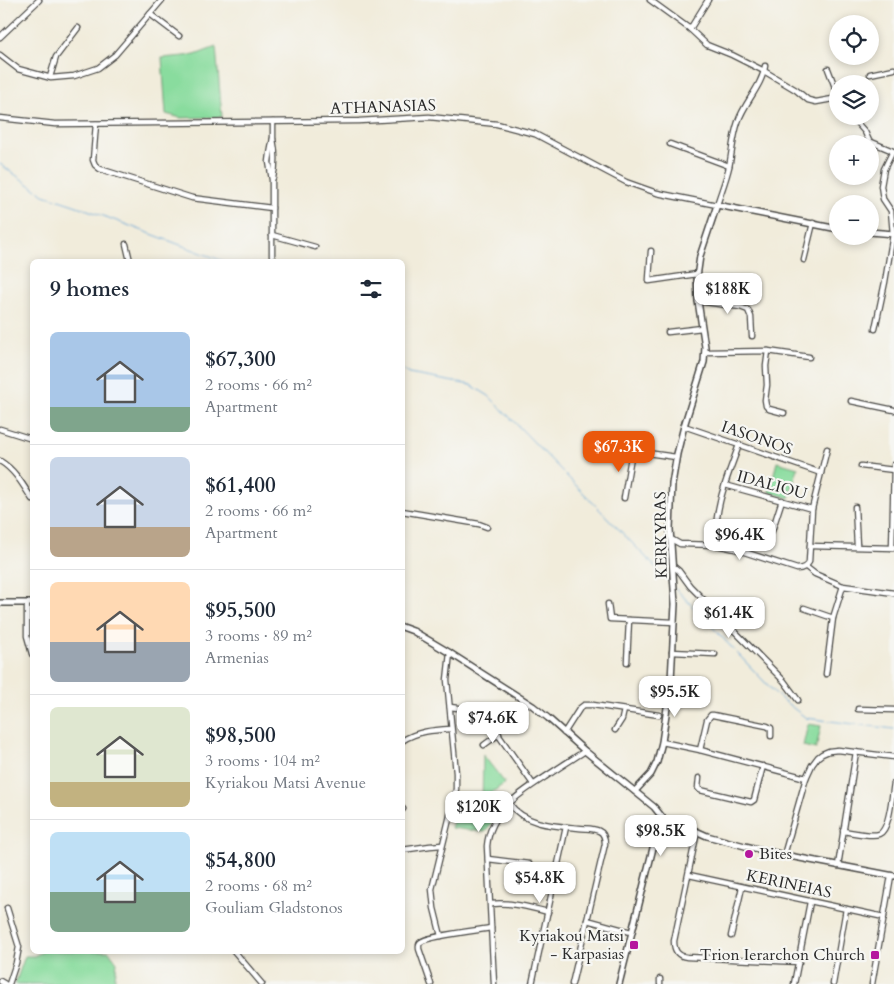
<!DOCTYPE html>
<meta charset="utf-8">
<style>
:root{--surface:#fff;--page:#f6f6f7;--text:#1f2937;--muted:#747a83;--line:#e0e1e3;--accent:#ea580c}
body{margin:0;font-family:Cardo,serif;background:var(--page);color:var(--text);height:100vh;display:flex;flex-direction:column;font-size:19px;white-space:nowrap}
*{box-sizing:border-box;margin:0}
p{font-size:16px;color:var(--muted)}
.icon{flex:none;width:28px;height:28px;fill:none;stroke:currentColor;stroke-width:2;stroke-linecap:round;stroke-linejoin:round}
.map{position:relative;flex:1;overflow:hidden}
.side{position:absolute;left:30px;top:259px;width:375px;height:695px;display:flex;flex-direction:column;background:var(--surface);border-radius:8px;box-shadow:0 2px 8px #0003}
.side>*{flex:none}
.tools{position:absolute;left:829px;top:15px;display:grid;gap:10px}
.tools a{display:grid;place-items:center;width:50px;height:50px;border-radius:50%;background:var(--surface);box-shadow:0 2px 8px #0003;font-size:25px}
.price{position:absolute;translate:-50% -42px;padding:0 11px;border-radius:10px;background:#fff;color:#222;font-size:16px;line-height:32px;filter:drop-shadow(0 1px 2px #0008)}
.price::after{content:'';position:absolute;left:50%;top:30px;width:15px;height:11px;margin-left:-8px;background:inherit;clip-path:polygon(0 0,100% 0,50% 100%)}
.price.active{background:var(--accent);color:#fff}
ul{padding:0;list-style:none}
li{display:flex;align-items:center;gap:15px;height:125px;padding:0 20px}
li+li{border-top:1px solid var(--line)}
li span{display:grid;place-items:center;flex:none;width:140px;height:100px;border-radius:8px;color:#555}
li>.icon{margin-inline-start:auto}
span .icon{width:60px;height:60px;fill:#fffc;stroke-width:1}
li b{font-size:21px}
h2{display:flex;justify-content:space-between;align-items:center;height:60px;padding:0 20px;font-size:21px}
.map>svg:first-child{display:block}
.green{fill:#89dc9e;stroke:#5a8464}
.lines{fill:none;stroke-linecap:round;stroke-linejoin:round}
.stream{stroke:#63a5d7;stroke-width:1}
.minor-casing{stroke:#494845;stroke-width:7}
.tertiary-casing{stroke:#494845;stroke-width:8}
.minor{stroke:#fff;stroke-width:4.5}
.tertiary{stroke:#fff;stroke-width:5}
.poi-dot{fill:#b5179e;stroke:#f6f6f2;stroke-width:2}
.labels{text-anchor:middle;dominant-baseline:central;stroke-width:4.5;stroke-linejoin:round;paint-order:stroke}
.street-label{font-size:16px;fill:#2b2b2b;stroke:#f6f6f2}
.poi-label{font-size:16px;fill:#2b2b2b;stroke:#f6f6f2;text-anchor:end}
</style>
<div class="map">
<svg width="894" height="984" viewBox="0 0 894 984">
<rect width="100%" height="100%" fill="#f6f6f2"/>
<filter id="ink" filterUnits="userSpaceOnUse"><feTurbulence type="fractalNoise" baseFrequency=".02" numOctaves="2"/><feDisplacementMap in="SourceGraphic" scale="10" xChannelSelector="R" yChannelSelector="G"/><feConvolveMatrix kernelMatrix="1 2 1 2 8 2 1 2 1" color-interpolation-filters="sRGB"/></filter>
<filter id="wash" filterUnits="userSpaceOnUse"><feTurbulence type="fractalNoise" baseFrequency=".0096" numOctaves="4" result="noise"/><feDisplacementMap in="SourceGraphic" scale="20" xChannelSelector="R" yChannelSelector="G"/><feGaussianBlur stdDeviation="1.12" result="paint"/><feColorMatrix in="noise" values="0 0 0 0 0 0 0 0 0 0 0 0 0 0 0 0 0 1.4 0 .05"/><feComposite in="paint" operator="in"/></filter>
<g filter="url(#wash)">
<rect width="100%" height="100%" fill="#f1ecdb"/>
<g class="green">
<polygon points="216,47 222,117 181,118 166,114 162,58 195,55"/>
<polygon points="777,462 798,468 789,498 769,492"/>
<polygon points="808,724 821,726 816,749 803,746"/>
<polygon points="483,755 505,783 487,796 499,812 485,832 451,828 458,804 482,805"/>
<polygon points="44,951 109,951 117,962 114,984 15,984 25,956 34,956"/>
</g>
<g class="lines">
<g class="stream">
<polyline points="0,164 44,195 77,206 223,261"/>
<polyline points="402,370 409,374 471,385 489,396 672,584"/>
<polyline points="676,589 779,697 806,718 894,729"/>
</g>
</g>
</g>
<g filter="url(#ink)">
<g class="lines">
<g class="minor-casing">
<g id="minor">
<polyline points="650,0 690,29 707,45 732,55 764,71 796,90 808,100 816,102 838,98"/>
<polyline points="150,14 179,36"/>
<polyline points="690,29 708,0"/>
<polyline points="0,37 39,0"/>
<polyline points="0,55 18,69 51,78 74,76 98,68 115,55 162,0"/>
<polyline points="828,69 838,95"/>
<polyline points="870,74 894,69"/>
<polyline points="50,77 56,57 78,28"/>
<polyline points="851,116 865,132 869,141 893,151 884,169 881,186 883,199 891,211 893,234 885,282 875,329"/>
<path d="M0,118L55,124L359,121L429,117L497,124L535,134L626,182L657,193L717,205C721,192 726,180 729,167C732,153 733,136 738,122C744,103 762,86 765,66"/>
<polyline points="96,124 93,160 95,165 100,169 192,198 272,208"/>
<polyline points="670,144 729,166"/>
<path d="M273,178C276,165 276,153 273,139"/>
<polyline points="272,235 315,247"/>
<polyline points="126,244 130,261"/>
<polyline points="651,251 649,279 649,281 697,274"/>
<polyline points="272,256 272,180 269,162 270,154 273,138 273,122"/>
<polyline points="804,260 813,223"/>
<polyline points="698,301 740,307 748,310 751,317 752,336"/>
<polyline points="668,332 702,328"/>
<polyline points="768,351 766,366 767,385 765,400 766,406 769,409 784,413"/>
<polyline points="706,352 768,351 809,357"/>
<polyline points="851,401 894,410"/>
<polyline points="684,426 821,473"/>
<polyline points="0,429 32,439"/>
<polyline points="599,452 626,450 676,457"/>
<path d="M0,461C15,470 23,485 32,499"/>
<polyline points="861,466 894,470"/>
<polyline points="725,485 812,509"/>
<polyline points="624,498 632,451"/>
<polyline points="855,507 857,546"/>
<polyline points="402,511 479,524 487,527"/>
<polyline points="772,531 782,500"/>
<path d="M671,539L680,544L717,545L735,549L797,569C803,569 806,567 809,562L812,509L827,449"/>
<path d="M717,545C712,511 728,476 739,445"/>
<polyline points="810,546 894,548"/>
<polyline points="892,548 894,465"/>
<polyline points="673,566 679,571 690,586 784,681 798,700"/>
<polyline points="806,567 815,574 843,586 894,593"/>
<polyline points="27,604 27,636 32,654"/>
<polyline points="608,604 610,619 674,622"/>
<polyline points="804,608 833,618"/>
<polyline points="672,652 715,654"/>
<polyline points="627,662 629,620"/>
<polyline points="826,674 833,618 843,586"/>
<polyline points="450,707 473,710 485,716 533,784"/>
<polyline points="858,709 894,710"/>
<polyline points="615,730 622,719 624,710"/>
<polyline points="564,733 580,708 584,705 593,705 659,715"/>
<path d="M402,741C417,731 434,730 451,729"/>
<polyline points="662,742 700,750 806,778"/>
<polyline points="484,745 499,734"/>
<polyline points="700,750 707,720 711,715 713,715 767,726 771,728 771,736"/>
<polyline points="699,778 698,788 700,790 751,802 754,800 763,766"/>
<path d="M509,803C524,825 555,826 579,828C585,829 593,828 599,831C604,833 605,838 605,844L572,984"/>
<polyline points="402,808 403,809"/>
<path d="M843,831C852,832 871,837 879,834C890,830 892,794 894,783"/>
<path d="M697,832L674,941C674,950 677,956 687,957L799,962"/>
<polyline points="402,850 430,846 442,845"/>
<polyline points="784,855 806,778 812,765 818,757 822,754 829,751 838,750 894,757"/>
<polyline points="488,859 529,864"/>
<polyline points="838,866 856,752"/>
<polyline points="689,875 884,917"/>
<path d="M491,904C510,902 529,907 548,912"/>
<polyline points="7,908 19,947 16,963 9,984"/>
<polyline points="587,920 631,932"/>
<polyline points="441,936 434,908 432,889 453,803 456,789 456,773 447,680 450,653"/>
<polyline points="731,936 742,887"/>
<polyline points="234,951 262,984"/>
<polyline points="0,981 5,984"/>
<path d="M431,984L419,949C419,946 418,944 421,942C427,936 480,930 491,928"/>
<path d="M494,984L487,846C490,812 520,793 545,777C558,768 571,760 585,751"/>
<polyline points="532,984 566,827"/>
<polyline points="660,984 660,979"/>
<polyline points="794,984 810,902"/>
<polyline points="833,984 846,909"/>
<polyline points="872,984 891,876"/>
</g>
</g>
<g class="tertiary-casing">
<g id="tertiary">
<polyline points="870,232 894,234"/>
<polyline points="0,603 32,603"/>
<polyline points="402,627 413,631 450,653 533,706 548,718 585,751 654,807 666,822"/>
<polyline points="635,791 651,774 657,762 662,742 671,680 675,604 670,529 672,484 677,454 684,426 704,362 705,347 698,301 697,277 700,256 717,205 838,229"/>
<polyline points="666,822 676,822 707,836 745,846 784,855 894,876"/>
<polyline points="619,984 656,836 660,826 666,822"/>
</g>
</g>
<use href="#minor" class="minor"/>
<use href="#tertiary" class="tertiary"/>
</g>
</g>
<g class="poi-dot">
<circle cx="749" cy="854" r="5"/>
<rect x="629" y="940" width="10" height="10" rx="2.5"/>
<rect x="870" y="950" width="10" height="10" rx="2.5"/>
</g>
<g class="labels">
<g class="street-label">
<text transform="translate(383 107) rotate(-2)">ATHANASIAS</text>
<text transform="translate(757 438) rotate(19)">IASONOS</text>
<text transform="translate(772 485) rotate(15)">IDALIOU</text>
<text transform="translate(661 535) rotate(-91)">KERKYRAS</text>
<text transform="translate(789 884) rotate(12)">KERINEIAS</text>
</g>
<g class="poi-label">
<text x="759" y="854" text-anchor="start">Bites</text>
<text x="624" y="936">Kyriakou Matsi<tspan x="624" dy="18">- Karpasias</tspan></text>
<text x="865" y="955">Trion Ierarchon Church</text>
</g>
</g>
</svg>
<div class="tools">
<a><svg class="icon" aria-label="locate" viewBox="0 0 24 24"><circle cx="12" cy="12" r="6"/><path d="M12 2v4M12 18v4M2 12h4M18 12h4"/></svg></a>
<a><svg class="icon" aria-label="layers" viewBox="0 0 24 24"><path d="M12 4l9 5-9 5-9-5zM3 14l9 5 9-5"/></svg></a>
<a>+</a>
<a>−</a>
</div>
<b class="price" style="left:728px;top:315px">$188K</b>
<b class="price active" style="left:619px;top:473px">$67.3K</b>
<b class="price" style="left:740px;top:561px">$96.4K</b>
<b class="price" style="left:729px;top:639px">$61.4K</b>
<b class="price" style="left:675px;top:718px">$95.5K</b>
<b class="price" style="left:493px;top:744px">$74.6K</b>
<b class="price" style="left:479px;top:833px">$120K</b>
<b class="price" style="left:661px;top:857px">$98.5K</b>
<b class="price" style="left:540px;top:904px">$54.8K</b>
<section class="side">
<h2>9 homes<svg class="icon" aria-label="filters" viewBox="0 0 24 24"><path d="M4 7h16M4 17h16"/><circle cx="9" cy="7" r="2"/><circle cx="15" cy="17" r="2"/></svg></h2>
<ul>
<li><span style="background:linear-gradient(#a9c7e8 75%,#7fa58c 0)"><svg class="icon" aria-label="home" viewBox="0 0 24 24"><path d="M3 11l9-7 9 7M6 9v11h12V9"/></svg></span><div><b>$67,300</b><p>2 rooms · 66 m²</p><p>Apartment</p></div></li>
<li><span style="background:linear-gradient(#c9d6e8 70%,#b9a48a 0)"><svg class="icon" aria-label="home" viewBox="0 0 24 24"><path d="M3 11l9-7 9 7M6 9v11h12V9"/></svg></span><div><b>$61,400</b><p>2 rooms · 66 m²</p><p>Apartment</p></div></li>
<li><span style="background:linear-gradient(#ffd9b3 60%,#9aa5b1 0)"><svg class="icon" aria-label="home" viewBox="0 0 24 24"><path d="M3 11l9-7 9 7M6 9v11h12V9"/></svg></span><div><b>$95,500</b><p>3 rooms · 89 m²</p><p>Armenias</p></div></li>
<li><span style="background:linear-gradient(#dfe7d0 75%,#c2b280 0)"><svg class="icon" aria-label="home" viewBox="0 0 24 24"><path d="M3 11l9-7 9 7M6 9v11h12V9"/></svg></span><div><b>$98,500</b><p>3 rooms · 104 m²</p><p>Kyriakou Matsi Avenue</p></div></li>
<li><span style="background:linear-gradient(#bfe0f5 60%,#7fa58c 0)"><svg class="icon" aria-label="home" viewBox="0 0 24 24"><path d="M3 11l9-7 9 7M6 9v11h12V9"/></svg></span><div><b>$54,800</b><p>2 rooms · 68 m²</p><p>Gouliam Gladstonos</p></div></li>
</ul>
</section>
</div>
